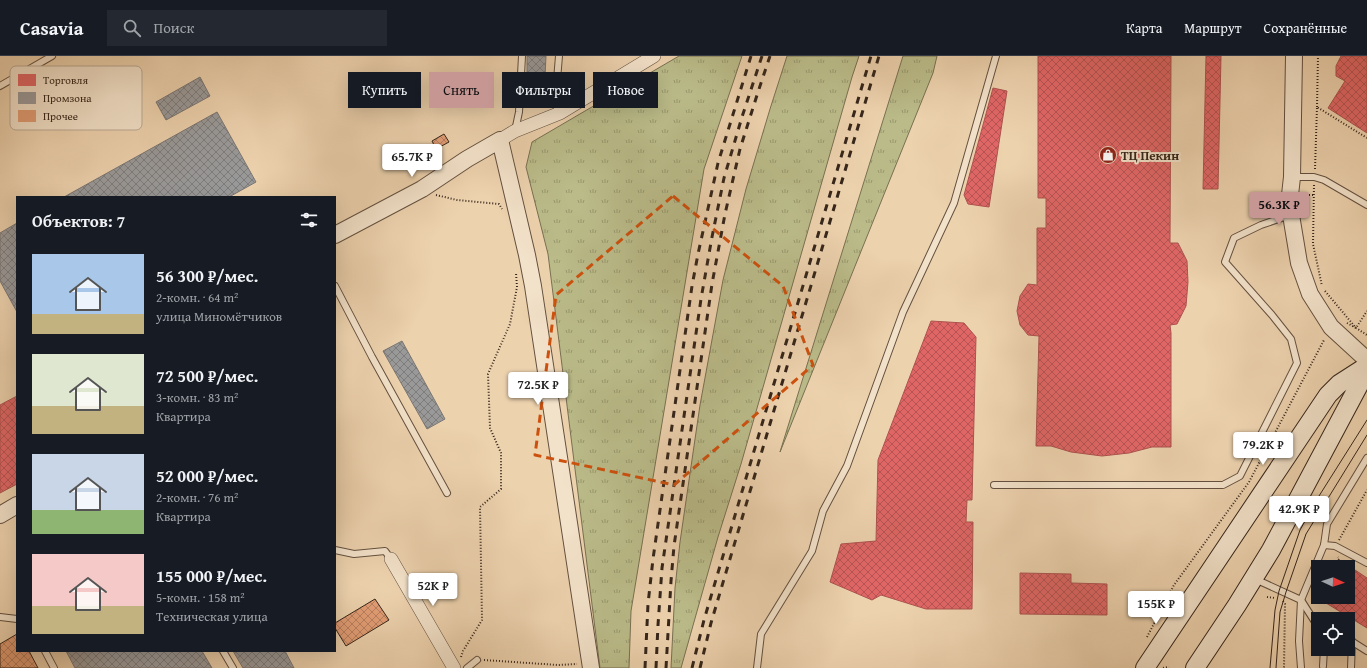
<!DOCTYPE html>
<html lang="ru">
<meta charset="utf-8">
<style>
:root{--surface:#171b24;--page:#242831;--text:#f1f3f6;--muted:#9ea1a6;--line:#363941;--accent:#c59692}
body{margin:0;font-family:"Gentium Book Plus",serif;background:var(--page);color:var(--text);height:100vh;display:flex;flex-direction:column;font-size:15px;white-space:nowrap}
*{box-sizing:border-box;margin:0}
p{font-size:13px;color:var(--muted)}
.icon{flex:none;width:22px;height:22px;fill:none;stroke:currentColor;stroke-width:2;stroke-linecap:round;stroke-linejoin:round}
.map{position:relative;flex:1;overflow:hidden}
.sheet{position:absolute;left:16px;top:140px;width:320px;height:456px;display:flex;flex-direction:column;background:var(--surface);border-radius:0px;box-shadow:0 4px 16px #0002}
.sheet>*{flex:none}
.top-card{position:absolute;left:348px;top:16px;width:380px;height:36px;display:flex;gap:8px}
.needle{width:26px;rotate:93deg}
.tools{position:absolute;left:1311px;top:504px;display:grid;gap:8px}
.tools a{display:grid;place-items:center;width:44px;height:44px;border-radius:0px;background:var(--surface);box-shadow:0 4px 16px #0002;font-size:20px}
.price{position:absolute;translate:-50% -34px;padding:0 9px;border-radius:4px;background:#fff;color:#222;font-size:13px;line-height:26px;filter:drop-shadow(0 1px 2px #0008)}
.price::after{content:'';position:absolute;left:50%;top:24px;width:12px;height:9px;margin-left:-6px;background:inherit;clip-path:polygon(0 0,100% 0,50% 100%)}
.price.on{background:var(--accent);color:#111}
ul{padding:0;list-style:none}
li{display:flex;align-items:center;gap:12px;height:100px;padding:0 16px}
li span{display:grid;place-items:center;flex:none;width:112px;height:80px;border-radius:0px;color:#555}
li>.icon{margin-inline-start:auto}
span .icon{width:48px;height:48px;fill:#fffc;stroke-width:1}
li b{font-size:17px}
h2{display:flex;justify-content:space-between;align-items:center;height:48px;padding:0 16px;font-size:17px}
.pill{padding:0 14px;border-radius:0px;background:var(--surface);box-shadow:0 4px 16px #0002;font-size:14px;line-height:36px}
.pill.on{background:var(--accent);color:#111}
header{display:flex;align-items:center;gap:24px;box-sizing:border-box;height:56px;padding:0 20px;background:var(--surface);border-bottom:1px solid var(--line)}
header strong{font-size:19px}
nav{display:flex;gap:22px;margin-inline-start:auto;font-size:14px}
.search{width:280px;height:36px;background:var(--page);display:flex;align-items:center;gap:10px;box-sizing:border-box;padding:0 14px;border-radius:0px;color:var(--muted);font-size:15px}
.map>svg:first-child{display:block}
.grass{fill:url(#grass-tufts);stroke:#787052}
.shops{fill:url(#shops-cross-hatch);stroke:#ad524f}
.industry{fill:url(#industry-cross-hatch);stroke:#7b7673}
.building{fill:url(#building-cross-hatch);stroke:#35251a}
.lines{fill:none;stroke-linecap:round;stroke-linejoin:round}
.service-casing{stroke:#63503f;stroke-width:8}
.minor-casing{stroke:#63503f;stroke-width:14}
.tertiary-casing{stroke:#63503f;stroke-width:18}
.secondary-casing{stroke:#35251a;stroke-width:20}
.path{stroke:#35251a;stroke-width:2;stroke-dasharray:1 2;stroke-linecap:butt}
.service{stroke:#f3e2ca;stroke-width:6}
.minor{stroke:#f3e2ca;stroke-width:13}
.tertiary{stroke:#f3e2ca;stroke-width:16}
.secondary{stroke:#f3e2ca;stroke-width:18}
.tram{stroke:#35251a;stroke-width:1}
.rail{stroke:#35251a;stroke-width:3;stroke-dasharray:7 7;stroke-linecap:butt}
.marked{fill:none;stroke:#cd510e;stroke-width:3;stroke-dasharray:8 5;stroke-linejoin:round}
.labels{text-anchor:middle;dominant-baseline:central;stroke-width:4;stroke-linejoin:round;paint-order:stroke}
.poi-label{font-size:13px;font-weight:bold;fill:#35251a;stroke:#f3e2ca;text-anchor:start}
.key{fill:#f3e2ca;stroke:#baa995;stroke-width:1}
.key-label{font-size:11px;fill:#35251a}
</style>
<header>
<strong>Casavia</strong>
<div class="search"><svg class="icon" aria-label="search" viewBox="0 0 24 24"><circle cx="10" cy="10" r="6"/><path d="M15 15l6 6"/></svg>Поиск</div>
<nav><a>Карта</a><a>Маршрут</a><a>Сохранённые</a></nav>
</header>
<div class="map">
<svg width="1367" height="612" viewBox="0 0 1367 612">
<defs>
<pattern id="grass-tufts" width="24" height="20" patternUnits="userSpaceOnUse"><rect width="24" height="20" fill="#babb89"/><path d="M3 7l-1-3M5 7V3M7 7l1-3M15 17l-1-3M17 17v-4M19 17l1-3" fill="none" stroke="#98986f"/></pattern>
<pattern id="shops-cross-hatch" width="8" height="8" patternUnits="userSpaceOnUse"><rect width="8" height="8" fill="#e06666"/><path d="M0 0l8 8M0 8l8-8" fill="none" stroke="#b65453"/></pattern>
<pattern id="industry-cross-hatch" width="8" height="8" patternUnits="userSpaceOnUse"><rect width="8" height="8" fill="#999"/><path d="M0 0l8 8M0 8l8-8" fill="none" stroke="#7e7d7c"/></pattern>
<pattern id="building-cross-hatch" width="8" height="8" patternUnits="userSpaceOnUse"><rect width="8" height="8" fill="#e29d75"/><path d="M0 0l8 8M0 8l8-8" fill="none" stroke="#b8805f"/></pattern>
</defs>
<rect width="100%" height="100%" fill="#edd2ae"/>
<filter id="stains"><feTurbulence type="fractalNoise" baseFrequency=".005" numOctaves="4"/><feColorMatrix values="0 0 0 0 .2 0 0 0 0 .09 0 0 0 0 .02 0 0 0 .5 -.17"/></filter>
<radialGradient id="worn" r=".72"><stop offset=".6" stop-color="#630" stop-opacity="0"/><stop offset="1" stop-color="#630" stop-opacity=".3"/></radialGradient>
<g class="grass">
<polygon points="679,0 742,0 704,113 631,555 629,612 600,612 548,198 526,111 532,86"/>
<polygon points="787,0 859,0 852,21 741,408 718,481 681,612 671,612 675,532 680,486 700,349 723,224 746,133 770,53"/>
<polygon points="903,0 937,0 933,17 780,396"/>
</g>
<g class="shops">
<polygon points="1038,0 1171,0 1170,187 1178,187 1187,205 1188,226 1186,250 1177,268 1170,269 1171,277 1171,391 1152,391 1129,397 1102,400 1071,396 1051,390 1036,390 1039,280 1028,279 1020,269 1017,255 1020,240 1028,228 1037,229 1037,172 1046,172 1046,142 1038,142"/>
<polygon points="1206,0 1221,0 1218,133 1203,133"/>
<polygon points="1341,0 1367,0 1367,77 1328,52 1345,25 1336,20 1336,10"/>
<polygon points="993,32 1007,35 989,151 968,148 964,139"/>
<polygon points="931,265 964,267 976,281 972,444 967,444 966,466 973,466 972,553 926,553 881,539 872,544 830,526 841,488 876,485 878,404"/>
<polygon points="17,340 17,428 0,437 0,349"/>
<polygon points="1349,510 1367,522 1367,572 1326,547 1330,541 1348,541"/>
<polygon points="1020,517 1071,518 1071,527 1107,528 1107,559 1020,558"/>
</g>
<g class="industry">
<polygon points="527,0 546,0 544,42 527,40"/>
<polygon points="200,21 210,40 166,64 156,46"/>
<polygon points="217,56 256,126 229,141 64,141"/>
<polygon points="17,167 17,256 0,225 0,177"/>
<polygon points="402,285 445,363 427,373 383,295"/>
<polygon points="66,595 202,595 212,612 75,612"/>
<polygon points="233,595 285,595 294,612 243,612"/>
</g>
<g class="building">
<polygon points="444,78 449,86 436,93 432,85"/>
<polygon points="375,543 389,564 346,590 335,572 335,567"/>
<polygon points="17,578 17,595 29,595 38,612 0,612 0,588"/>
</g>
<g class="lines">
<g class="service-casing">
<g id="service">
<polyline points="559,0 555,48 560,57"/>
<polyline points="0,30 52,0"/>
<polyline points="515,75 519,56 522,0"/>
<polyline points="1292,121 1314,121 1324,124 1367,149"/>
<polyline points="335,230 372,301 447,437"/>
<polyline points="994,429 1223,429 1240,420 1297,307 1291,283 1272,259 1225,206 1234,182 1261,169 1290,159"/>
<polyline points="1324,489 1335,490 1367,507"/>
<polyline points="335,494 354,498 385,495 391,503"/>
<polyline points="1255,523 1301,544 1315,566 1318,568"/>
<polyline points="0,561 17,563"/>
<polyline points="1348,583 1367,595"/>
<polyline points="45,595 54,612"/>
<polyline points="223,595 233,612"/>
<polyline points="1323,610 1324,593"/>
<polyline points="467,612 477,604"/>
<polyline points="757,612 761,578 812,495 823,455 847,410 903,256 954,147 996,0"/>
<polyline points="1301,612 1299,585 1301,544 1324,489 1327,468 1367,402"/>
<polyline points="1351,612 1352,585"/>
</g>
</g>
<g class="minor-casing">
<g id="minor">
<polyline points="500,84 515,75 560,57 654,0"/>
<polyline points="391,503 454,612"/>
</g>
</g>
<g class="tertiary-casing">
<g id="tertiary">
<polyline points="1294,0 1292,121 1290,139 1291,159 1299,207 1310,238 1331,271 1367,304"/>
<polyline points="335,179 422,133 467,103 500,84 527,199 533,230 591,612"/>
<polyline points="0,459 17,449"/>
</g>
</g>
<g class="secondary-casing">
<g id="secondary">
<polyline points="1145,612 1328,339 1339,328 1367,310"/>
<polyline points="1195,612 1237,549 1271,494 1367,314"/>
</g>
</g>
<g class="path">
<polyline points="1317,51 1318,0"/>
<polyline points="1315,113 1317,51 1367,82"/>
<polyline points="1314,129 1313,188 1322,230"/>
<polyline points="436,139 457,144 499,148 502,153"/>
<polyline points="1303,139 1314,139"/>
<polyline points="1325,235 1356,272 1367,279"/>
<polyline points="1347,267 1356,272 1367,255"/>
<polyline points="1339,484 1367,434"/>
<polyline points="1333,511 1339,503 1338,501"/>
<polyline points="1267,541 1275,542"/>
<polyline points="1283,545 1285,548 1284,612"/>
<polyline points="1147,581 1174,529 1249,426 1324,284"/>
<polyline points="461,601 463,595 482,564 480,451 501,433 501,397 490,372 488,318 510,268 517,231 516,217"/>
<polyline points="484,604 558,609 577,608"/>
<polyline points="1163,612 1169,611"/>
</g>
<use href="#service" class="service"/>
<use href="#minor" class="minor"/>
<use href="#tertiary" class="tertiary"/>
<use href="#secondary" class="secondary"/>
<g class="tram">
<polyline points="1270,612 1275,554 1279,535 1300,474 1319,440 1367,364"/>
<polyline points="1276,612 1280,556 1286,536 1306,478 1367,379"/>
</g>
<g class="rail">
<polyline points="645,612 648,548 653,503 692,230 698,198 718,107 751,0"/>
<polyline points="656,612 658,569 662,512 701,243 712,181 724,122 742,61 762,0"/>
<polyline points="666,612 671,525 674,490 712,228 725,158 740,93 758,36 770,0"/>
<polyline points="692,612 704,564 871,0"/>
<polyline points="700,612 711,567 879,0"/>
</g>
</g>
<path class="marked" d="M673,140L783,230L813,309L674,429L535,399L556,239Z"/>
<defs>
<g id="shop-disc" transform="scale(0.9)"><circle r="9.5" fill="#8f2418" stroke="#f3e2ca"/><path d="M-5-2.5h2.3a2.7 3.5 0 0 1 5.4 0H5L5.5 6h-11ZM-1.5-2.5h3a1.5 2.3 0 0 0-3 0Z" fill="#fff"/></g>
</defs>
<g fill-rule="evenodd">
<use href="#shop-disc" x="1108" y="99"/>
</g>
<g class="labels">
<g class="poi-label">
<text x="1121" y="99">ТЦ Пекин</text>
</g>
</g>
<rect x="10" y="10" width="132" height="64" rx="6" class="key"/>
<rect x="18" y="18" width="18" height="12" fill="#e06666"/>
<rect x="18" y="36" width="18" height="12" fill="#999"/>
<rect x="18" y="54" width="18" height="12" fill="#e29d75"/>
<g class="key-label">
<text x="43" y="28">Торговля</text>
<text x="43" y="46">Промзона</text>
<text x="43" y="64">Прочее</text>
</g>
<rect width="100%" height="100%" filter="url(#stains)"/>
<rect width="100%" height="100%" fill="url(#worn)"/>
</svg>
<div class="tools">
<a><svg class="needle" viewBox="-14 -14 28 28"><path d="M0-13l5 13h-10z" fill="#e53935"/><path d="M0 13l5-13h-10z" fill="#9ea1a6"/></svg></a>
<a><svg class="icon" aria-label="locate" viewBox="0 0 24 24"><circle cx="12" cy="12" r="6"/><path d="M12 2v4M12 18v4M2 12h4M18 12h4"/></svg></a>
</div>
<b class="price" style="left:412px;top:122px">65.7K ₽</b>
<b class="price on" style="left:1279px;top:170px">56.3K ₽</b>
<b class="price" style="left:538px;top:350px">72.5K ₽</b>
<b class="price" style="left:1263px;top:410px">79.2K ₽</b>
<b class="price" style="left:1299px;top:474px">42.9K ₽</b>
<b class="price" style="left:433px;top:551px">52K ₽</b>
<b class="price" style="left:1156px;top:569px">155K ₽</b>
<div class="top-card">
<a class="pill">Купить</a>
<a class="pill on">Снять</a>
<a class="pill">Фильтры</a>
<a class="pill">Новое</a>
</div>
<section class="sheet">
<h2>Объектов: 7<svg class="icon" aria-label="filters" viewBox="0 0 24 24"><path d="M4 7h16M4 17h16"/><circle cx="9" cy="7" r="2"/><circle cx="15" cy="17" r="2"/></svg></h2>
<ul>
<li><span style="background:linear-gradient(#a9c7e8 75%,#c2b280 0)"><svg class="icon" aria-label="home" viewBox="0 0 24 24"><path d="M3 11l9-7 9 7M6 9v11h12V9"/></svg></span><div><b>56 300 ₽/мес.</b><p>2-комн. · 64 m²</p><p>улица Миномётчиков</p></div></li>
<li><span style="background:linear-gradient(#dfe7d0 65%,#c2b280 0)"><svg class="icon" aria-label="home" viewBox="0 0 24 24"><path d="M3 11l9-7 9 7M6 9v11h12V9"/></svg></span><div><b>72 500 ₽/мес.</b><p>3-комн. · 83 m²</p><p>Квартира</p></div></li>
<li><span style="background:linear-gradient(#c9d6e8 70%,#8fb573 0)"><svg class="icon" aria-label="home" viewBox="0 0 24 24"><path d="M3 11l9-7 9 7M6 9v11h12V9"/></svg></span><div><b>52 000 ₽/мес.</b><p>2-комн. · 76 m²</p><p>Квартира</p></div></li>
<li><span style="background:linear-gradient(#f6c9c9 65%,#c2b280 0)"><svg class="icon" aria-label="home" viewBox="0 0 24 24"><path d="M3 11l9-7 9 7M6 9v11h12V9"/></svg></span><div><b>155 000 ₽/мес.</b><p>5-комн. · 158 m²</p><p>Техническая улица</p></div></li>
</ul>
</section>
</div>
